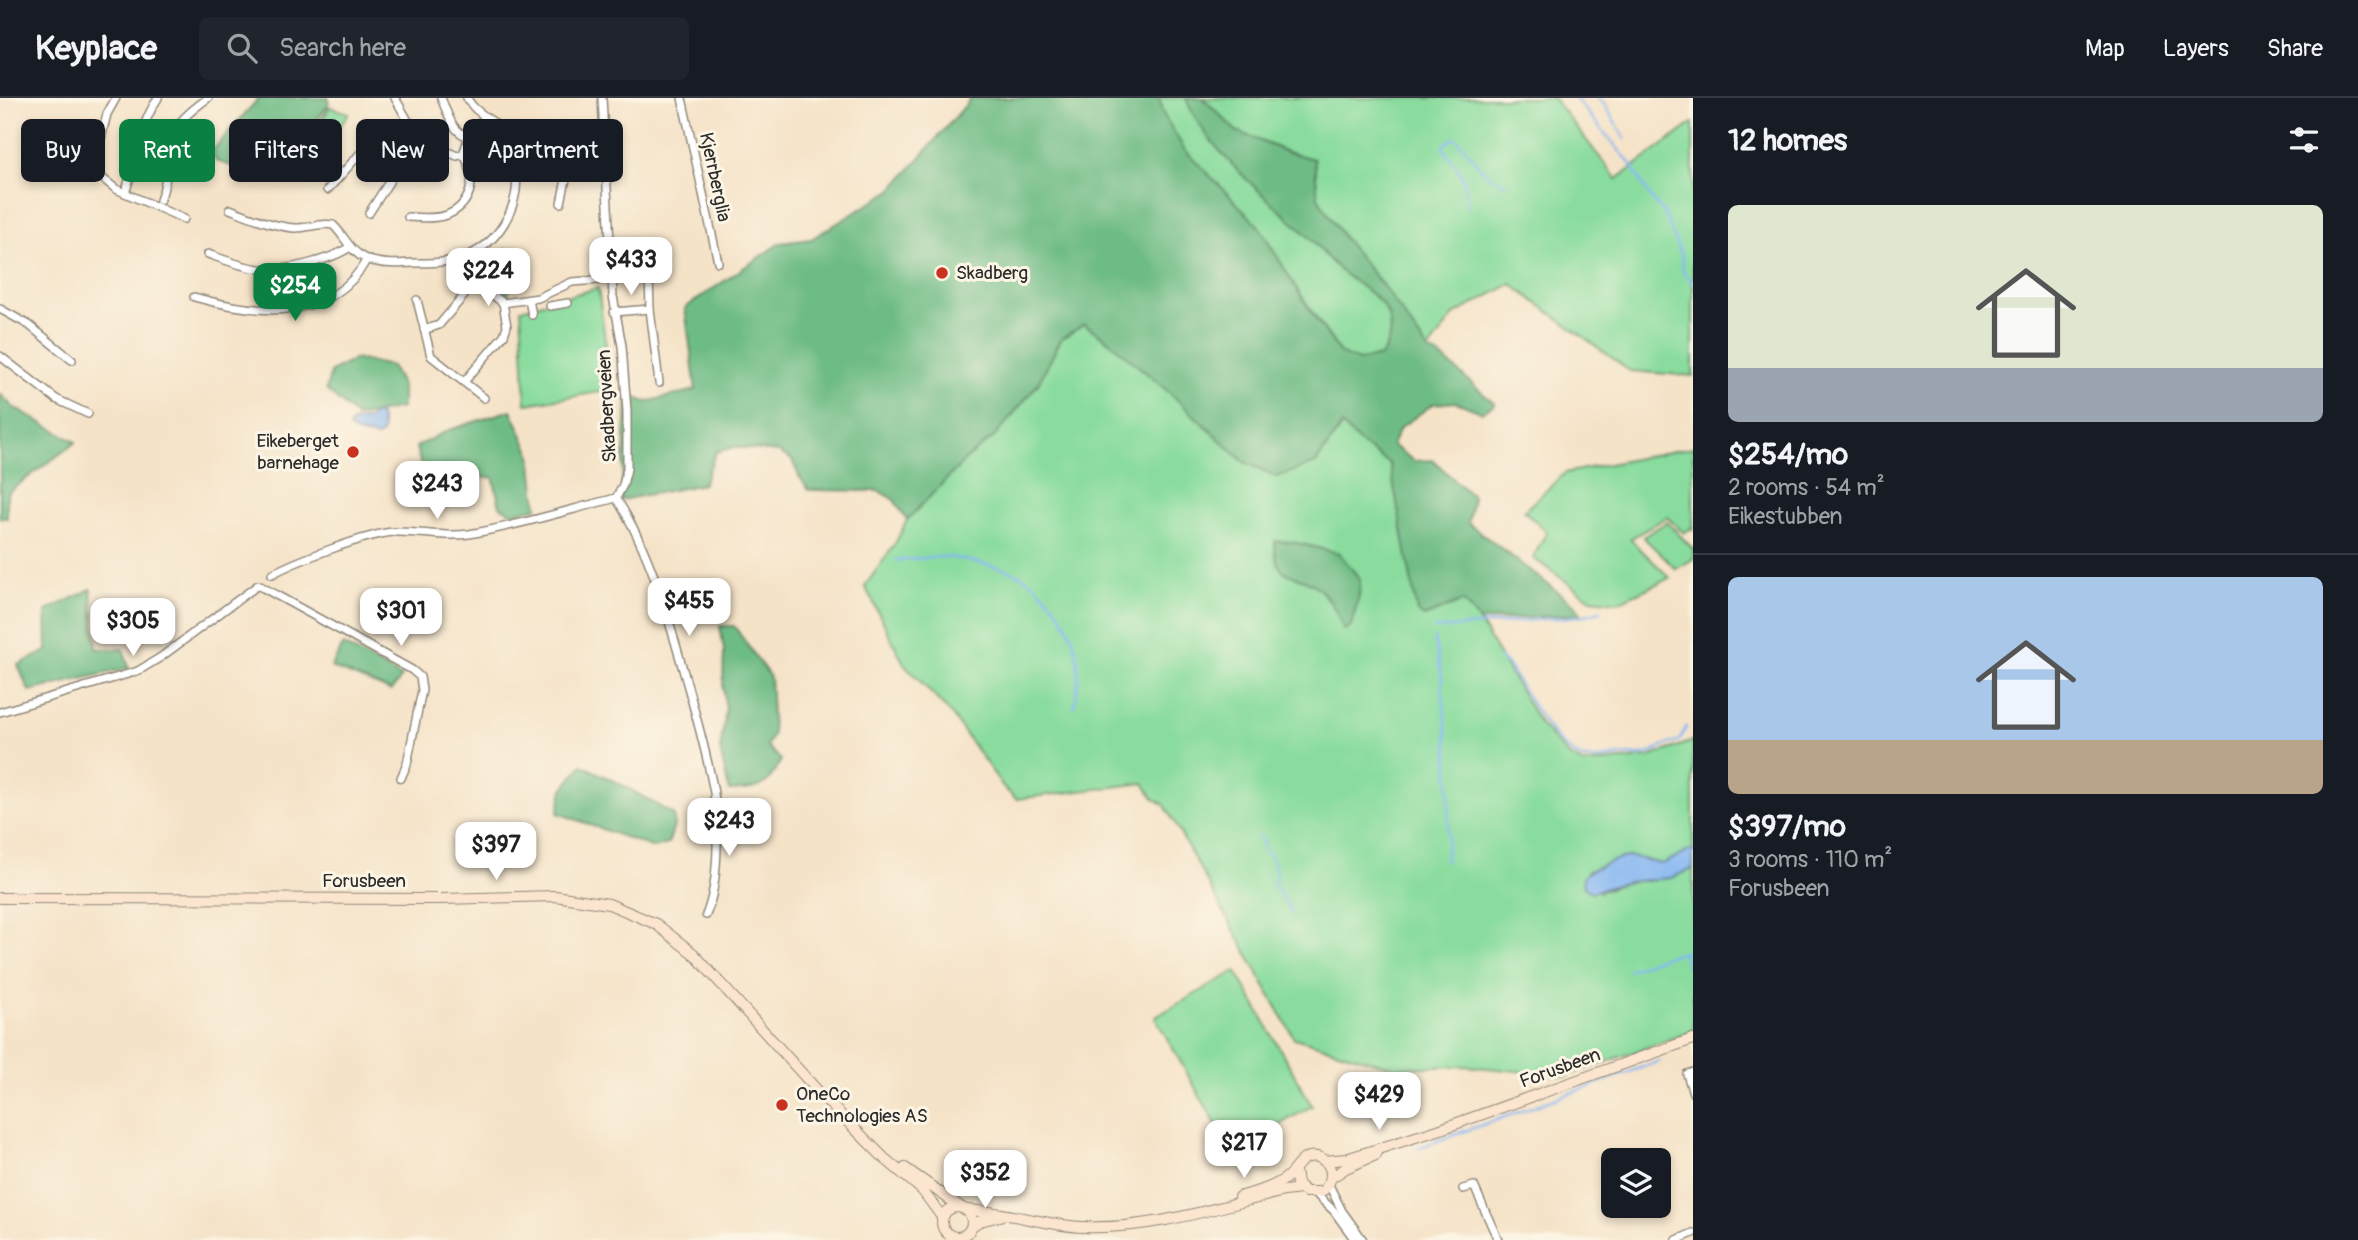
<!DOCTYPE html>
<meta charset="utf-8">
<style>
:root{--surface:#171b24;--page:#20242c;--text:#f1f3f6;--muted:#9ea1a6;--line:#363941;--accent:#0b8043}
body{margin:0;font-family:Pangolin,sans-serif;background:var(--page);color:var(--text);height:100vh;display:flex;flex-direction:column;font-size:26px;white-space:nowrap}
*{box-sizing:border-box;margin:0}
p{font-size:23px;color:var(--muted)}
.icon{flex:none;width:38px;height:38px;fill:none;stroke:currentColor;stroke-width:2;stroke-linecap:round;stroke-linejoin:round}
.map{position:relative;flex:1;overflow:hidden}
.drawer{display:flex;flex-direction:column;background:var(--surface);width:665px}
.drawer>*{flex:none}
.guide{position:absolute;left:21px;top:21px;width:665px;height:63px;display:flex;gap:14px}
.tools{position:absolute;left:1601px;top:1050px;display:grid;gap:14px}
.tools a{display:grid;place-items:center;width:70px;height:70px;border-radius:10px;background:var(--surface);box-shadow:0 4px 10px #0003;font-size:35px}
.price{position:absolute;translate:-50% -60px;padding:0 16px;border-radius:14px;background:#fff;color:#222;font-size:23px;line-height:46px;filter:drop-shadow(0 2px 4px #0008)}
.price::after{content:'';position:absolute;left:50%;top:42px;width:21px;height:16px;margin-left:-10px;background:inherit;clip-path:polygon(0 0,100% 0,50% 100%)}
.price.active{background:var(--accent);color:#fff}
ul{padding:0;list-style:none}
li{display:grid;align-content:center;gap:14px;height:371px;padding:0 35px}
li+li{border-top:2px solid var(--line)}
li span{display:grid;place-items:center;height:217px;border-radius:10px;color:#555}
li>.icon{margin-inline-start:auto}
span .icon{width:126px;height:126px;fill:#fffc;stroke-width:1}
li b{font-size:30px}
h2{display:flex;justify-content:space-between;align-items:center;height:84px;padding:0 35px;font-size:30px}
.chip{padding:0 24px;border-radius:10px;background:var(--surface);box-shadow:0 4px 10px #0003;font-size:24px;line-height:63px}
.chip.active{background:var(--accent);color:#fff}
header{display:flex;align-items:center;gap:42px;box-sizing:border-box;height:98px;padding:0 35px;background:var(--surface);border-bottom:2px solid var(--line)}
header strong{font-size:33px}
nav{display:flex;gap:38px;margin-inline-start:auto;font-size:24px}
.search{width:490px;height:63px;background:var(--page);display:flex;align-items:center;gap:18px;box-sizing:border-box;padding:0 24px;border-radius:10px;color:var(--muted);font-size:26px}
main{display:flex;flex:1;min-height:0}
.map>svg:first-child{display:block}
.green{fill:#89dc9e;stroke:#5a8464;stroke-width:2;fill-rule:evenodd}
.forest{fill:#6ebc85;stroke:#4c7458;stroke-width:2}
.water{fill:#86b7f2;stroke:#58718e;stroke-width:2}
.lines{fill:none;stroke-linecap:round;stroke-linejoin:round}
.stream{stroke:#86b7f2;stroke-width:2.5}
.street-casing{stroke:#90877a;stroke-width:10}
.secondary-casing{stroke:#90877a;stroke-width:12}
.street{stroke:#fff;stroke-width:7}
.secondary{stroke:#fce5cf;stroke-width:10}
.poi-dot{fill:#c8321e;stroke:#fcf5e5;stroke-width:2.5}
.labels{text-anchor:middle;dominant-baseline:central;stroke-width:6;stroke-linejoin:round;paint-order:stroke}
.street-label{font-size:19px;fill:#2b2b2b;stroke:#fcf5e5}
.poi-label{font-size:19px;fill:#2b2b2b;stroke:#fcf5e5;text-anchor:start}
</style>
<header>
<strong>Keyplace</strong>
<div class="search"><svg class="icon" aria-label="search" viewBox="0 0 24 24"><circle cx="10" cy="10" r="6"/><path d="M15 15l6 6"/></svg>Search here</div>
<nav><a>Map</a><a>Layers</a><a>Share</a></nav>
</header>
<main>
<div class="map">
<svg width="1693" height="1142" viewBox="0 0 1693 1142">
<rect width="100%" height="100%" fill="#fcf5e5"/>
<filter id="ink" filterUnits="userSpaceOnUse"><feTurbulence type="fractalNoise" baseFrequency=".0143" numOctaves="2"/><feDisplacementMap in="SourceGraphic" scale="14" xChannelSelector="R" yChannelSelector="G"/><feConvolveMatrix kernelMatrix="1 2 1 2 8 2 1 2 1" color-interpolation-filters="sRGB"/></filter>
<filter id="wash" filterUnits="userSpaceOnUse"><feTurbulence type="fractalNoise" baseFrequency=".00686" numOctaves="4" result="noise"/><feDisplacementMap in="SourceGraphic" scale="28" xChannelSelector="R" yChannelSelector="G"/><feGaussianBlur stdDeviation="1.57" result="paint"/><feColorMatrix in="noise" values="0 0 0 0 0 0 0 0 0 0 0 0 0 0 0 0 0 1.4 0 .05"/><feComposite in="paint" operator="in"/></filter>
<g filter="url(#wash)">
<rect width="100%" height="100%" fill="#f5e3c8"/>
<g class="green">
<path d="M1159,0H1186C1204,48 1268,101 1305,135C1317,146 1327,159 1338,170C1354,186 1381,195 1388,217C1393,232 1388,246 1381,258L1359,263L1341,256L1285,173L1220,89L1184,51L1165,19Z"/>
<polygon points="1203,0 1553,0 1617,81 1693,25 1693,278 1630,273 1511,186 1455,216 1428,252 1387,193 1344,140 1318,100 1314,62 1287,54 1236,33"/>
<polygon points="330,9 349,15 306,77 291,67"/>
<polygon points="505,151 512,152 514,156 510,176 506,179 509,199 505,200 484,186 480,171 490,162 498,165 502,163 500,157"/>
<polygon points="598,190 612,292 526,306 521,211"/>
<path d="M1084,226C1142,265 1193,316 1244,364L1316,365L1342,327L1359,344L1390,366L1418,514L1424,519L1463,503L1479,523L1540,626L1568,657L1584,666L1649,659L1693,643V751L1662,766L1627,759L1588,773L1599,794L1627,784L1670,780L1693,770V933L1567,978L1466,968L1395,970L1294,940L1164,706L1153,700L1144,685L1016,701L1004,690L951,616L904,566L865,488L895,446L907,422L967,360L995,338L1038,286L1061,241ZM1318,489L1359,498L1344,531L1336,511Z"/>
<polygon points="1693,349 1693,432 1691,430 1684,435 1667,419 1630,441 1670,480 1618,504 1591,501 1533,460 1547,434 1524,413 1565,375"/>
<polygon points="1667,424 1693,451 1693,461 1676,471 1643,439"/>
<polygon points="1236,873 1312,1008 1232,1054 1155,919"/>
</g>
<g class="forest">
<polygon points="259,0 329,0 328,8 295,48 283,85 216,63 212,53"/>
<path d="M969,0H1159L1165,19L1184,51L1258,127L1311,214L1341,256L1359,263L1381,258C1388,246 1393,232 1388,217C1381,198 1357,187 1342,174C1328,163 1318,147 1305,135C1268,101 1203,48 1186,0H1203L1236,33L1287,54L1314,61L1318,100L1344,140L1387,193L1428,252L1444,261L1495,306L1481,314L1456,304L1433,306L1400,330L1392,347L1414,363L1433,362L1473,399L1468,425L1576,508L1581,516L1479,523L1463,503L1424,519L1417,514L1390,366L1359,344L1342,327L1316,365L1277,379L1244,364L1171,296L1104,239L1084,226L1061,241L1038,286L995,338L967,360L907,422L894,402L879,393L809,392L799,378L792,362L778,354L734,349L716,354L703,386L621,402L628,297L646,304L696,292L685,210L780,145L811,141L892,92L970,2Z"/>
<polygon points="355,261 391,268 402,288 402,310 357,319 326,292 331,274"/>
<polygon points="0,296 13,309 76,344 7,395 7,420 0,420"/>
<polygon points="511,312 531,356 537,410 512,415 500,408 493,379 469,381 429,396 416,349 446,333"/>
<path d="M1275,443L1293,444L1339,455L1360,481L1359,498L1351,528L1344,532C1338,517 1331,501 1318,490C1297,472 1274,487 1275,443Z"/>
<polygon points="91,491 97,551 123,551 129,570 29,593 18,567 47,553 46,513"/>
<path d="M720,528H734L770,579L773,636L767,648L781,662C766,691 761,691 729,693L720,652L726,612L723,590L724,552Z"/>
<polygon points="343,547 402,579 391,593 331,569"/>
<polygon points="582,667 626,689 674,717 674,728 668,746 654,750 558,715 563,691"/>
</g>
<g class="water">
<polygon points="375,316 380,318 383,331 382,336 377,339 357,335 349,329 352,324 369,321"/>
<path d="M1693,751V770L1671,780L1627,784L1592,794L1585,790C1584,787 1582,783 1583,780C1585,772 1620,759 1628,759C1639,758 1651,764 1662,766Z"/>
</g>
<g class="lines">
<g class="stream">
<polyline points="1575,0 1629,64 1655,106 1663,113 1682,159 1683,174 1693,185"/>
<polyline points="1598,0 1603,4 1625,41"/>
<path d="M1468,110C1465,76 1463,77 1443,50L1444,46L1454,40L1458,42L1484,74L1506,87"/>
<path d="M896,462C917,462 939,456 961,461C983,466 1006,469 1027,481C1035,485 1041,493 1047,499C1077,532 1084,566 1074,609"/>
<polyline points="1434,531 1581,518 1601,513"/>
<path d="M1434,540L1443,583L1442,589C1450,651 1451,700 1446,763"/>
<path d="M1499,559L1509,569C1525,593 1557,656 1586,661C1602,664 1618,656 1634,657C1647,658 1652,654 1664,648C1678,641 1678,649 1686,629"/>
<polyline points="1259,736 1266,755 1271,757 1276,775 1275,789 1290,810 1291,816"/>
<polyline points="1683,856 1693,882"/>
<polyline points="1628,872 1664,859 1693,852"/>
<polyline points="1418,1050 1660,963"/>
</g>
</g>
</g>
<g filter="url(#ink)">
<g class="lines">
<g class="street-casing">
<g id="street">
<polyline points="395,0 411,28"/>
<path d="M441,0C448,15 451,34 469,39"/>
<polyline points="682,0 718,164"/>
<polyline points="140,33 169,44"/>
<polyline points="87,49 99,52"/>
<polyline points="55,54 74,58 116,91 184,121"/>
<polyline points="97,57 107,16 116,0"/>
<path d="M327,92C336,84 372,40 377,39C382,38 388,42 393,43"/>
<path d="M125,95C138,60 137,32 158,0"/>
<path d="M160,102C168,83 166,66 169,46C173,26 193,11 208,0"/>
<polyline points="561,105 570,62 579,58 606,56"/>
<path d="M230,111C251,119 272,128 294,130C307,131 320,124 333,127C345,138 350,154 366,161C382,167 398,166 414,165C430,165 446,165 461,160C497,149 521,109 516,72C515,56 507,34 494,25C484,17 473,12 467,0"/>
<path d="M369,115L396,73C396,64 391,55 393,46C396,27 421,24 435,34C441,39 442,47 446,53L457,58L463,56L469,39L485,19"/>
<path d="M408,119C420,120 436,121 447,117C473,106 478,77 463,56"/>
<path d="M208,156C225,162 242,169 260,171C284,174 331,162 350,149"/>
<polyline points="649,177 650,211 659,285"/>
<path d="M194,199C254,216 332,226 367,161"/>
<polyline points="417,202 431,258 484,300"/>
<polyline points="529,202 532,217"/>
<polyline points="503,205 538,200 572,184 612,181"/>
<polyline points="550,208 568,205"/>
<polyline points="0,211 29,227 72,262"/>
<polyline points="614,214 650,211"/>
<polyline points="424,232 439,227 474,186 483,189 503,205 507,228 504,237 464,284"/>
<polyline points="0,258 56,301 88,316"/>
<path d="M616,400C649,450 668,518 684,575C695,614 707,655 714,695C719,729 719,786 706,817"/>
<path d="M272,476C296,463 366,436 394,434C419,433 444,440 469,436C518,428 568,412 616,400L623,387L627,371V313L622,248L613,198L602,0"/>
<polyline points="0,614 138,573 161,559 258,487 412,572 420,579 422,592 407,666 401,680"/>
<polyline points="1693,974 1687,976 1693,995"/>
<polyline points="1329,1087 1342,1113 1363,1142"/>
<polyline points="1463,1091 1474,1088 1498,1142"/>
<polyline points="1316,1096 1334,1113 1355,1142"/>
<polyline points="1677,1142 1693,1135"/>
</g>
</g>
<g class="secondary-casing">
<g id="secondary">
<polyline points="0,800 442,801 555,798 609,806 656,826 694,856 826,1002 884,1060 922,1092 942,1119"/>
<polyline points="1324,1063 1346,1061 1438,1032 1693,941"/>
<polyline points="905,1070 962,1110"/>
<polyline points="1332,1079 1346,1070 1376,1057"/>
<path d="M1239,1099C1255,1094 1273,1090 1286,1080C1294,1074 1298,1064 1306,1060C1328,1052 1341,1080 1321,1094H1306L1297,1086L1295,1073"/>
<circle cx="957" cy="1124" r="15"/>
<path d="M966,1112C1006,1113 1043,1127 1083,1129C1152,1132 1218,1109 1284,1093L1301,1091"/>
<polyline points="972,1128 980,1123 1000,1118"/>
</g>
</g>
<use href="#street" class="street"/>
<use href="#secondary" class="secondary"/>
</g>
</g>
<g class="poi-dot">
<circle cx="942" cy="175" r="7"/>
<circle cx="353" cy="354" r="7"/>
<circle cx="782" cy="1007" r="7"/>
</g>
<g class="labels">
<g class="street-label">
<text transform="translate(715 79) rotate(78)">Kjerrberglia</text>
<text transform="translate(607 308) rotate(-93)">Skadbergveien</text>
<text x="364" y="783">Forusbeen</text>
<text transform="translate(1560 970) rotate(-20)">Forusbeen</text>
</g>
<g class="poi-label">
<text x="956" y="175">Skadberg</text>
<text x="339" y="343" text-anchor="end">Eikeberget<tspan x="339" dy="22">barnehage</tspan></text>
<text x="796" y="996">OneCo<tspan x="796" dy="22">Technologies AS</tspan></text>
</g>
</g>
</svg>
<div class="tools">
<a><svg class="icon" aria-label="layers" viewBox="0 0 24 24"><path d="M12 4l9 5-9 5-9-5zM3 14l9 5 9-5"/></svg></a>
</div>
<b class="price" style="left:631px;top:199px">$433</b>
<b class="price" style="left:488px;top:210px">$224</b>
<b class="price active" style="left:295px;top:225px">$254</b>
<b class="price" style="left:437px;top:423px">$243</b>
<b class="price" style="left:689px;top:540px">$455</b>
<b class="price" style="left:401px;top:550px">$301</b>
<b class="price" style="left:133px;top:560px">$305</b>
<b class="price" style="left:729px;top:760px">$243</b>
<b class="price" style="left:496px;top:784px">$397</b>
<b class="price" style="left:1379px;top:1034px">$429</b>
<b class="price" style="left:1244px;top:1082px">$217</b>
<b class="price" style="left:985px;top:1112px">$352</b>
<div class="guide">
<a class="chip">Buy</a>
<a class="chip active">Rent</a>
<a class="chip">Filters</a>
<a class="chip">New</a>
<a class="chip">Apartment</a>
</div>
</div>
<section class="drawer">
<h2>12 homes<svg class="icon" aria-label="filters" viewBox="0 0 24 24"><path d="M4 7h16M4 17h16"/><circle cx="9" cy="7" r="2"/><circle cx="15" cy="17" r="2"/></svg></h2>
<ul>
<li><span style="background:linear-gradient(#dfe7d0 75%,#9aa5b1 0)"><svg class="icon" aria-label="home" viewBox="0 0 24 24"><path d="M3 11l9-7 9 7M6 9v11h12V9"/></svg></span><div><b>$254/mo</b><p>2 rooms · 54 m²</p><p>Eikestubben</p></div></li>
<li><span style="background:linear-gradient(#a9c7e8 75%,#b9a48a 0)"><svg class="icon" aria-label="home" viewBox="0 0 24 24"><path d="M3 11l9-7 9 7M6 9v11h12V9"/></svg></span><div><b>$397/mo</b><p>3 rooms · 110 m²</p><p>Forusbeen</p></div></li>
</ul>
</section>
</main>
